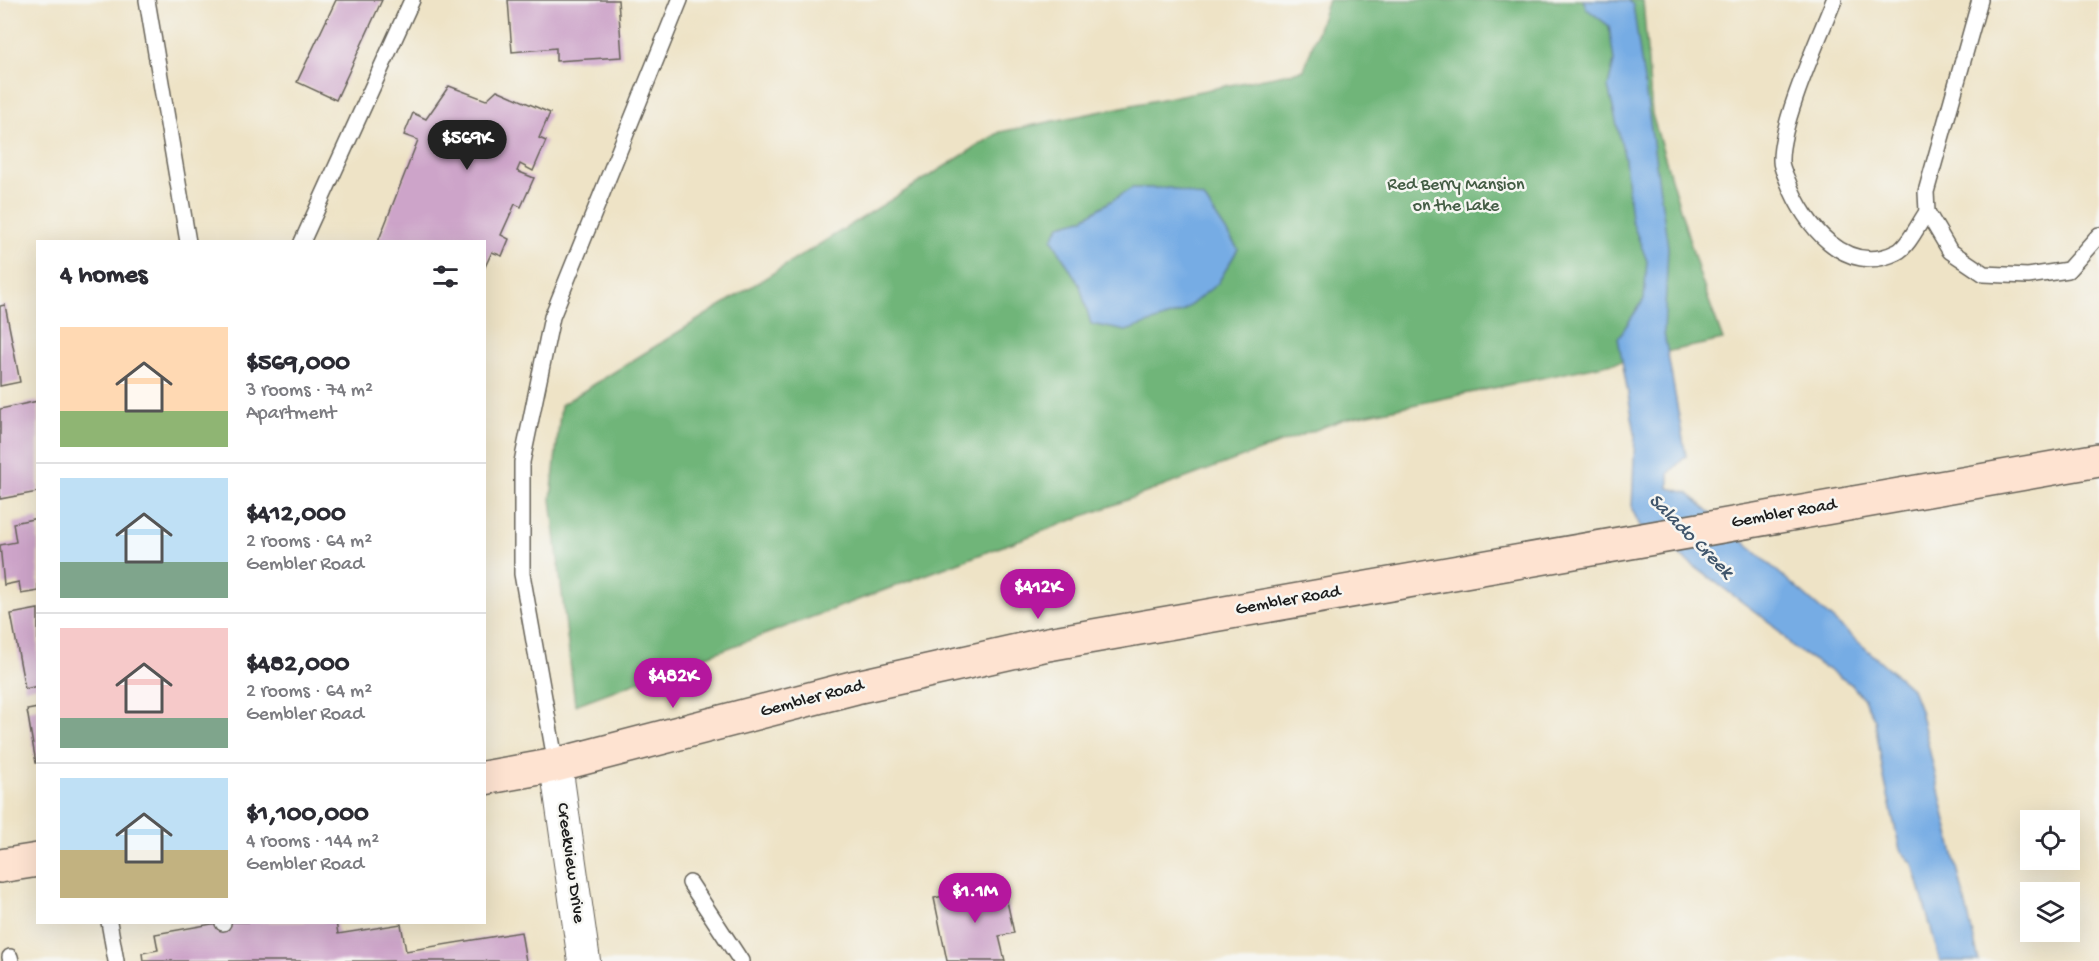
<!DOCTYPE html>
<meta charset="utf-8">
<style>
:root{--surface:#fff;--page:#f2f2f3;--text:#2b2b33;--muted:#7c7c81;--line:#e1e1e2;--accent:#b5179e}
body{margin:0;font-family:"Gochi Hand",sans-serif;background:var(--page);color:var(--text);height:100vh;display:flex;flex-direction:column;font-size:22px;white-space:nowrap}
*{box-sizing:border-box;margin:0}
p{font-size:20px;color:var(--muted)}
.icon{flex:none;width:33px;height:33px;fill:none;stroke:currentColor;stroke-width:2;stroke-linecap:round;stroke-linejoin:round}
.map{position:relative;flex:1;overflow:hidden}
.details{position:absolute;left:36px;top:240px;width:450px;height:684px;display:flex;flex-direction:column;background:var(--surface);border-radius:0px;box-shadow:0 6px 24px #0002}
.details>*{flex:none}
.buttons{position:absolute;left:2020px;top:810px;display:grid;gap:12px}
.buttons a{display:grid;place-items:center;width:60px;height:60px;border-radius:0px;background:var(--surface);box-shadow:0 6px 24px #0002;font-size:30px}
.price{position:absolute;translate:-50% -51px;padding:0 14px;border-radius:21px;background:var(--accent);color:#fff;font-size:20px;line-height:39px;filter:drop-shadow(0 2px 3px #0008)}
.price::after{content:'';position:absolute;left:50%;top:36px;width:18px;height:14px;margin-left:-9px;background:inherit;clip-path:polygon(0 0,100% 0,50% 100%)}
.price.on{background:#222;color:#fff}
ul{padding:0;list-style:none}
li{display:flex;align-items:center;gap:18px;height:150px;padding:0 24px}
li+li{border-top:2px solid var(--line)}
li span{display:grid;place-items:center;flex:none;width:168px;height:120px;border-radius:0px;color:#555}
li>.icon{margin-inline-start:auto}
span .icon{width:72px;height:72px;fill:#fffc;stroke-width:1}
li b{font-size:26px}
h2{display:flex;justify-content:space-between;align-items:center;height:72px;padding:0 24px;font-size:26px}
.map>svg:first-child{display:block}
.forest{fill:#70b579;stroke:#46684a;stroke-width:1.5}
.water{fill:#76ace4;stroke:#496480;stroke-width:1.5}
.building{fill:#cda4c9}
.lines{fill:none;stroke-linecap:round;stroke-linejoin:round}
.service-casing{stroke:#666258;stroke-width:18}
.minor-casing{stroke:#666258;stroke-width:34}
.secondary-casing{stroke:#666258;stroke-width:36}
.service{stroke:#fff;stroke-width:15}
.minor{stroke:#fff;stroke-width:32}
.secondary{stroke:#fee3d1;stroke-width:33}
.labels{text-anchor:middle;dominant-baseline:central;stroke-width:5;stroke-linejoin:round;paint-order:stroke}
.park-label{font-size:18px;fill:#435c44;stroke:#f6f6f2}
.street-label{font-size:18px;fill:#1c1c1c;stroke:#f6f6f2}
.water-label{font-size:20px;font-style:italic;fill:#40566c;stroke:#f6f6f2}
</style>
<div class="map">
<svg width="2099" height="961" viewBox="0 0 2099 961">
<rect width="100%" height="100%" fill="#f6f6f2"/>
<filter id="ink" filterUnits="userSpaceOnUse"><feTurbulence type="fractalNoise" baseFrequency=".0167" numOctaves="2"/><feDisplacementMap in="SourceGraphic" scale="12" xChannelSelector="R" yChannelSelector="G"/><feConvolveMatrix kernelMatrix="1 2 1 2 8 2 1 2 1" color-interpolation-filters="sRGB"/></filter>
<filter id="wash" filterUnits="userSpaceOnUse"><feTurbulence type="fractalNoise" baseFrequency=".008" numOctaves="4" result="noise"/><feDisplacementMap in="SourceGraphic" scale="24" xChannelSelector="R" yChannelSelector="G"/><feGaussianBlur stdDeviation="1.35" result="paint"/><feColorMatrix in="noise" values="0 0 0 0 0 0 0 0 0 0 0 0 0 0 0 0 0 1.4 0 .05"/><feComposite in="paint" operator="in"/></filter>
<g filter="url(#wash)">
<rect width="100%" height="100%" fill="#eee3c6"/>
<polygon class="forest" points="1328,0 1643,0 1652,114 1701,279 1723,340 1345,419 575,705 551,499 561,405 1000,132 1304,70"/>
<g class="water">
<polygon points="1583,0 1627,0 1633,5 1668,247 1664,333 1686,456 1669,473 1669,488 1688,493 1912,689 1920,710 1979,961 1940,961 1913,864 1900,850 1883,773 1875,720 1863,698 1851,684 1795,649 1773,625 1640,526 1632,509 1635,433 1618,338 1644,299 1647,261 1631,219 1625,159 1608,87 1614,61 1609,26 1587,9"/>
<polygon points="1132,188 1170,188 1204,198 1238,249 1218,283 1182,312 1126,331 1091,324 1080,286 1052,239 1060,225 1082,219"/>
</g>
<g id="blocks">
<g class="building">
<polygon points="336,0 382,0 336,100 297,82"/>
<polygon points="508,0 618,0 622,57 556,61 556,48 512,52"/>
<polygon points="449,86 486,100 497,90 550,113 539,138 546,141 533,171 520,164 517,171 534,178 521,207 515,204 501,235 509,239 502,256 492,252 484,269 484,242 378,242 418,140 404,135 413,113 426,119"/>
<polygon points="5,305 20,382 0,386 0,306"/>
<polygon points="38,401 38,492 0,499 0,409"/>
<polygon points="38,518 38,591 21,594 19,582 4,585 0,545 16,542 13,523"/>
<polygon points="38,609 38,686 25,689 11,614"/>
<polygon points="38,708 38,763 36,763 27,710"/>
<polygon points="1003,883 1014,933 999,936 1005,961 947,961 934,898"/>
<polygon points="223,922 336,922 338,934 401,924 406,951 521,932 526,961 143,961 142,953 158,950 155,934"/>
</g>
</g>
</g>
<g filter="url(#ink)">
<use href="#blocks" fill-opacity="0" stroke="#666258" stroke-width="1.5"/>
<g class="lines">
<g class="service-casing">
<g id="service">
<polyline points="147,0 188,242"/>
<path d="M1834,0C1819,38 1780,123 1781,161C1781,168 1786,176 1788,182C1804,224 1846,278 1897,252C1908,247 1919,223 1927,212"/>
<polyline points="1980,0 1926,192 1927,212 1950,251 1984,274 2028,276 2068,270 2099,235"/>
<polyline points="302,242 412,0"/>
<polyline points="556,765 522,574 522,462 552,317 680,0"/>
<polyline points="690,883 741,961"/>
<polyline points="109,922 116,961"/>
<polyline points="223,922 223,923"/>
<polyline points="10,957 11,961"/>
</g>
</g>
<g class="minor-casing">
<polyline id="minor" points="556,765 584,961"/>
</g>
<g class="secondary-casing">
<g id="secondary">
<polyline points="484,778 556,765 856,687 1048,644 2099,460"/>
<polyline points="0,866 38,860"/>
</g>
</g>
<use href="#service" class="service"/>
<use href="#minor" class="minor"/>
<use href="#secondary" class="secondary"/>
</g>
</g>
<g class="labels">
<g class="park-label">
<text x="1456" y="185">Red Berry Mansion<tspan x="1456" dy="21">on the Lake</tspan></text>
</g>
<g class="street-label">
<text transform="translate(1784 514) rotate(-10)">Gembler Road</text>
<text transform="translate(1288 601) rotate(-10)">Gembler Road</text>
<text transform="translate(812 699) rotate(-15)">Gembler Road</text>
<text transform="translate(570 863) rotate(82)">Creekview Drive</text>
</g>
<g class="water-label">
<text transform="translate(1690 537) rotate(45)">Salado Creek</text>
</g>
</g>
</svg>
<div class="buttons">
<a><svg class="icon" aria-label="locate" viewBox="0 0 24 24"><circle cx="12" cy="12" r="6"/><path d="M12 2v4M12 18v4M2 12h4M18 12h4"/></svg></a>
<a><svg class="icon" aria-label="layers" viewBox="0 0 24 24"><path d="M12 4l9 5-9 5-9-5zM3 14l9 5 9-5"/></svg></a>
</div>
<b class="price on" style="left:467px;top:171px">$569K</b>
<b class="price" style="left:1038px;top:620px">$412K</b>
<b class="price" style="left:673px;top:709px">$482K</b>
<b class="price" style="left:975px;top:924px">$1.1M</b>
<section class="details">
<h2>4 homes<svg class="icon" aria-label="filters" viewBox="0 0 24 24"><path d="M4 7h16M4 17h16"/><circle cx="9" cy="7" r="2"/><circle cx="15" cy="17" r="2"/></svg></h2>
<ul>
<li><span style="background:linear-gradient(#ffd9b3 70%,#8fb573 0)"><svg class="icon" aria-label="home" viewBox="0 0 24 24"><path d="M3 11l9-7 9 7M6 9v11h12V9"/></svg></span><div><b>$569,000</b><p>3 rooms · 74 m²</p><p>Apartment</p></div></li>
<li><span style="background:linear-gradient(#bfe0f5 70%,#7fa58c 0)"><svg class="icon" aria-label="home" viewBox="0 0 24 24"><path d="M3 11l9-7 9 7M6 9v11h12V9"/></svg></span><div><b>$412,000</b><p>2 rooms · 64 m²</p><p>Gembler Road</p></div></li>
<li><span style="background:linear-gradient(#f6c9c9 75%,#7fa58c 0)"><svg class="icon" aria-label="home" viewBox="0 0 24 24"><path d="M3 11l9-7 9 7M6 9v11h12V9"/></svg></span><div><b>$482,000</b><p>2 rooms · 64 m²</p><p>Gembler Road</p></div></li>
<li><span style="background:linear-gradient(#bfe0f5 60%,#c2b280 0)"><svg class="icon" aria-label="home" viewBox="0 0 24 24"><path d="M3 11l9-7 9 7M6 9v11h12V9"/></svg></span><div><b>$1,100,000</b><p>4 rooms · 144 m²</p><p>Gembler Road</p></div></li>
</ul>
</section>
</div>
